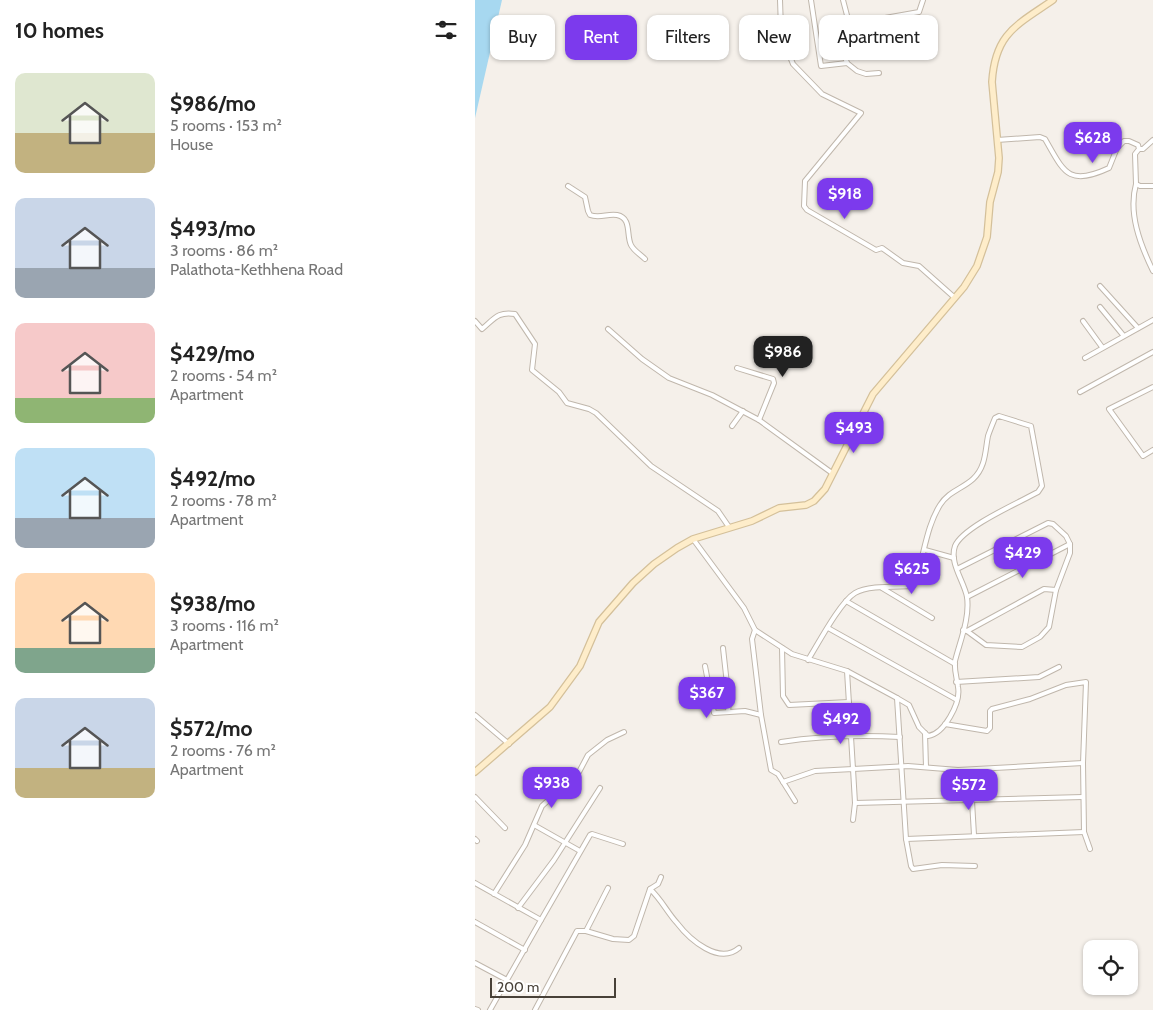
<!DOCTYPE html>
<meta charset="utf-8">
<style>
:root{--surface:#fff;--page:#f6f6f6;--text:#222;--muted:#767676;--accent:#7c3aed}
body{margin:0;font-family:Cabin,sans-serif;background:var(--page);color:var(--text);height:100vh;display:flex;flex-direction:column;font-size:19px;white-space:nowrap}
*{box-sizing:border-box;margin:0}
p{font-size:16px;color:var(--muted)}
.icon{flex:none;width:28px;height:28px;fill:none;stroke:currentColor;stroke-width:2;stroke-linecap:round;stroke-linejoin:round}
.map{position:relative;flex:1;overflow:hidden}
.drawer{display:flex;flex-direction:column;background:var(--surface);width:475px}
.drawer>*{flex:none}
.guide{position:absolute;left:15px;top:15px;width:475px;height:45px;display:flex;gap:10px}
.controls{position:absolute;left:608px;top:940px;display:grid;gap:10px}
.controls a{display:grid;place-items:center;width:55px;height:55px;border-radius:10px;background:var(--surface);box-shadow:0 1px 4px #0004;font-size:25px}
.scale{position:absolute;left:15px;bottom:12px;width:126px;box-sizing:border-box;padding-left:5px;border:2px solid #484138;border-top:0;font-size:14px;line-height:18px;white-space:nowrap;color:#484138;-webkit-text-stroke:4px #fff;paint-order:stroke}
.price{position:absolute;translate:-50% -42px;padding:0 11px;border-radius:10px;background:var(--accent);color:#fff;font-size:16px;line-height:32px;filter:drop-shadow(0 1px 2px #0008)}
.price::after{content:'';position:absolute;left:50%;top:30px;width:15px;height:11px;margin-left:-8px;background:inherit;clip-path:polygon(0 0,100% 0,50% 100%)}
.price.selected{background:#222;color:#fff}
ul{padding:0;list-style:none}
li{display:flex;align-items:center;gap:15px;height:125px;padding:0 15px}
li span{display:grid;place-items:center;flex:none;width:140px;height:100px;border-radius:10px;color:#555}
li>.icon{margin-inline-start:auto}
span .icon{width:60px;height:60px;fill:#fffc;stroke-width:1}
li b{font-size:21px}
h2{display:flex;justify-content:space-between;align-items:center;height:60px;padding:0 15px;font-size:21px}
.tag{padding:0 18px;border-radius:10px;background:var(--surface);box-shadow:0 1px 4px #0004;font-size:18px;line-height:45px}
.tag.selected{background:var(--accent);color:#fff}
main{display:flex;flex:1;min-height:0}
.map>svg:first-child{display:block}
.water{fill:#a7d8f0}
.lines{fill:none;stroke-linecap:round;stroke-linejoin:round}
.street-casing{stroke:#c0b7ac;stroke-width:6}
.secondary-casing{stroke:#d4c09a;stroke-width:8}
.street{stroke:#fff;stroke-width:4}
.secondary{stroke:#feedca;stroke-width:5.5}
</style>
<main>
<section class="drawer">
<h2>10 homes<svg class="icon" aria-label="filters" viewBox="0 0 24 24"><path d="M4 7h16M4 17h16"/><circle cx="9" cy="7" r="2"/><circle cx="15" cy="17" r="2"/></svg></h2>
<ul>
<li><span style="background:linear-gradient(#dfe7d0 60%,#c2b280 0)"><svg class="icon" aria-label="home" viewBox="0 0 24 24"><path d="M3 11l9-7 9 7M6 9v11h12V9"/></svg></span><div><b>$986/mo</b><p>5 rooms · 153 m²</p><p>House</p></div></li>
<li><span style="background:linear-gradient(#c9d6e8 70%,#9aa5b1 0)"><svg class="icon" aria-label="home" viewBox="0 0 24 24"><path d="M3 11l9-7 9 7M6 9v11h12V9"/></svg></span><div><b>$493/mo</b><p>3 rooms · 86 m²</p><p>Palathota-Kethhena Road</p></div></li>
<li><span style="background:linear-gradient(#f6c9c9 75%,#8fb573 0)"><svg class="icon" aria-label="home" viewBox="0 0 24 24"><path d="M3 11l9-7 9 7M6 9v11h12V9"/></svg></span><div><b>$429/mo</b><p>2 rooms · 54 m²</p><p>Apartment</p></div></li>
<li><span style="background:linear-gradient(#bfe0f5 70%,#9aa5b1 0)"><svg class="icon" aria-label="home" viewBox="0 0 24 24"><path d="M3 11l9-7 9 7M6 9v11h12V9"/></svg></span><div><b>$492/mo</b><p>2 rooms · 78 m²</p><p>Apartment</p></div></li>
<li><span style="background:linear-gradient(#ffd9b3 75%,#7fa58c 0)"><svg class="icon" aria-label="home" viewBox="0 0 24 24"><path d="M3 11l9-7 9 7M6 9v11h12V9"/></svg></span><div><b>$938/mo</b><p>3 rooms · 116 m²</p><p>Apartment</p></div></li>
<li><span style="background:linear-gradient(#c9d6e8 70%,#c2b280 0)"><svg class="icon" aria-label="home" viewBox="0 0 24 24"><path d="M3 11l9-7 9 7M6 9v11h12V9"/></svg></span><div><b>$572/mo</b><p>2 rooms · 76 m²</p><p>Apartment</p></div></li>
</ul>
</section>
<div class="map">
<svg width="678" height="1010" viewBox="0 0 678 1010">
<rect width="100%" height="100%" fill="#f5f0ea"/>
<polygon class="water" points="0,0 27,0 0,118"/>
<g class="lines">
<g class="street-casing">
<g id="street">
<polyline points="305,0 306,29 309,42 318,64 347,94 386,113 330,181 329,206 332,210 401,250 407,248 428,263 444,266 480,298"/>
<polyline points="336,0 346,66 372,63"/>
<polyline points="368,0 374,23"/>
<polyline points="404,73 391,74 382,71 372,63 366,45 370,27 376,21 410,18 444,12 448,0"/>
<path d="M522,140L565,137L570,139C589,172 593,187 634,168L642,148L649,141H654L663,145L664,149L660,154L661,184L665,186H678"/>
<polyline points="664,149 668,149 678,140"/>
<path d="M661,184C653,213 665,244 678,271"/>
<path d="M93,186L110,197L113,211L115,215C125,219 133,213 142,215C157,218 151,235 156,245C159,251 165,254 170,259"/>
<polyline points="625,286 663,328"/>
<polyline points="625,307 648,335"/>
<path d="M0,321L7,329C19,319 23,311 40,314L60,344L57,370L84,392L92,403L114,409L121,413L176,466L243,511L254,527"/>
<polyline points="608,321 627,347"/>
<polyline points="133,329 167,359 194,378 237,395 284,420 357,473"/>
<polyline points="610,358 678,320"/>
<polyline points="262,368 298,379 299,383 284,420"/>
<polyline points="678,387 634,409 668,456 678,450"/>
<polyline points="605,392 678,352"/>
<polyline points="257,426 268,411"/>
<path d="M218,539L269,608L280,630L317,654L372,671L422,698L434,705L444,727L453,736C469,734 486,703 483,687C482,678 479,671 480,661C485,641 495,618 492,597C489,581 474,563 480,546C488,527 543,503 563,492L567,486L556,426L524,416L520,418C518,423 515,430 513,436C510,451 511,467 498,479C487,489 474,491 465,505C450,529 449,560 438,586C422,587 393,585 380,593C365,602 343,644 333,660"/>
<polyline points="450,550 479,558"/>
<polyline points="482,569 573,523 578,524 591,536 595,544 595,553 581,590 574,627 565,637 547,647 511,645 492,631 488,630"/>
<polyline points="407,588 457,618"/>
<polyline points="492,597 595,544"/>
<polyline points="371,601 480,664"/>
<polyline points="353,628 482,700"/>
<polyline points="280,630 277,639 286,715 296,770 303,774 320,801"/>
<polyline points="492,631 569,589 581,590"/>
<polyline points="248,648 254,702 253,712"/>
<polyline points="307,648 308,696 314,705 374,702"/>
<polyline points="230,666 239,713 270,711 286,715"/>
<polyline points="372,671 378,769 433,766 483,770 608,763"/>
<polyline points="481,682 564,677 584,667"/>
<polyline points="422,698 431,839 436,866 438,869 467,865 500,866"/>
<polyline points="0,715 34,744"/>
<polyline points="470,724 512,731 515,728 515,711 517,709 555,699 591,685 611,682 608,763 609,832 615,849"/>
<polyline points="450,733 451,767"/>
<path d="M306,742C346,736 385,735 425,737"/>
<polyline points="483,770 485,800"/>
<polyline points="308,782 340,771 378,769 380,803 378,820"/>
<polyline points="0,797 30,828"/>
<polyline points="497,801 499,835"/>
<polyline points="380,803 608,797"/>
<polyline points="59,825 105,851"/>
<polyline points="0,839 2,841"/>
<polyline points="431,839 609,832"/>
<polyline points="0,883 66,920 15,1010"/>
<path d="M175,889C186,899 192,912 202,923C215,940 244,965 264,948"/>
<polyline points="19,894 50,845 67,806 104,772 113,755 132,740 149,732"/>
<polyline points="43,908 79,860 125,788"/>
<polyline points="66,920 115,835 117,834 148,844"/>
<polyline points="0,922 50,950"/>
<polyline points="111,931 138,939 154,940 159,936 175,889 183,884 186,877"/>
<polyline points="0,963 32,980"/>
<polyline points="0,1009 3,1010"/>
<polyline points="60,1010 102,931 111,931 133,888"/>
</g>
</g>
<g class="secondary-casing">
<path id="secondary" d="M0,772L75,707L105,666L124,622L158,583L179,564L202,548L218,539L277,521L304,508L331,505L339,501L350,489L398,394L489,287L502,266L512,237L515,202L523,172L524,158L517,82C520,33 542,25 578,0"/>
</g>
<use href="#street" class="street"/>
<use href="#secondary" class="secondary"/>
</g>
</svg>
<div class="controls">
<a><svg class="icon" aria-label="locate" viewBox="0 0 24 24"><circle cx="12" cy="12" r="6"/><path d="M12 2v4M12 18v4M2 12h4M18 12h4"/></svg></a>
</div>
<div class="scale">200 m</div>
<b class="price" style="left:618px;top:164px">$628</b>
<b class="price" style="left:370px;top:220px">$918</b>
<b class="price selected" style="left:308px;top:378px">$986</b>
<b class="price" style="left:379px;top:454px">$493</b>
<b class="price" style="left:548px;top:579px">$429</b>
<b class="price" style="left:437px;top:595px">$625</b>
<b class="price" style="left:232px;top:719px">$367</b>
<b class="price" style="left:366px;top:745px">$492</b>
<b class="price" style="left:77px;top:809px">$938</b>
<b class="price" style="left:494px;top:811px">$572</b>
<div class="guide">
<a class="tag">Buy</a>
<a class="tag selected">Rent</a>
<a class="tag">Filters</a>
<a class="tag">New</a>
<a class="tag">Apartment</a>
</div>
</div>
</main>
